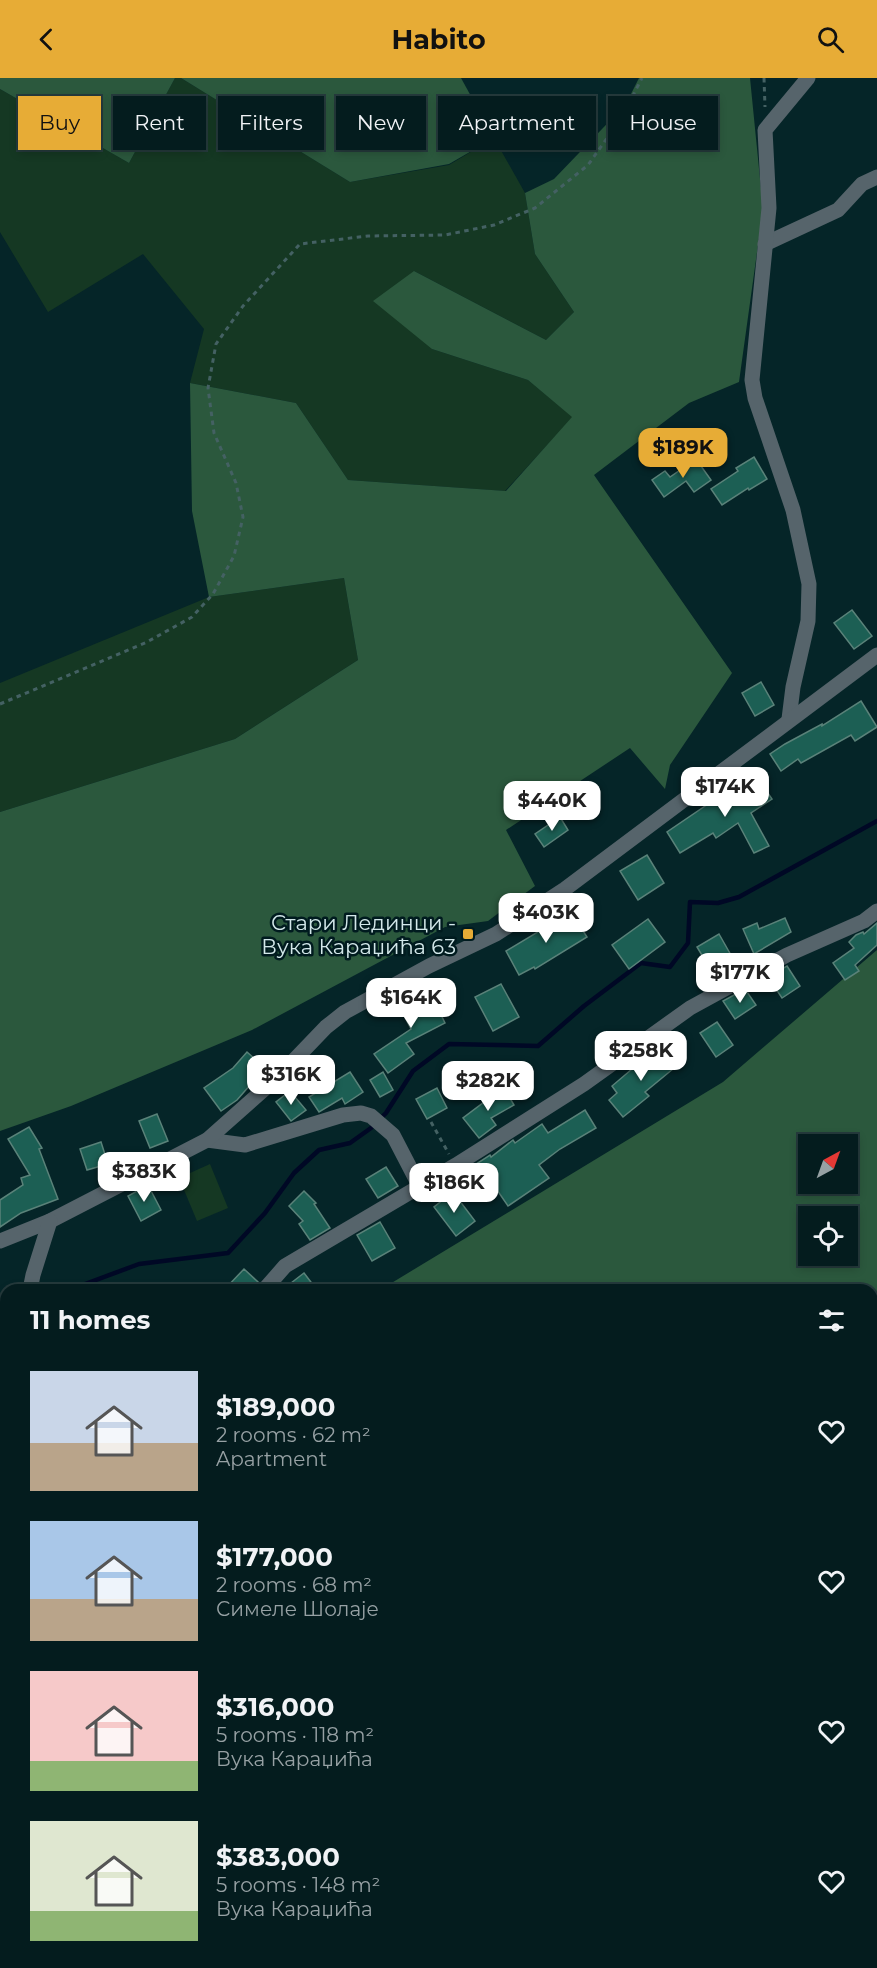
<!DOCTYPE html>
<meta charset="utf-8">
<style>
:root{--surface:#041c1e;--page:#0d2527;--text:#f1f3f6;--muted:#97a1a4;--line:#253a3c;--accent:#e7ac36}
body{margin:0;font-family:Montserrat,sans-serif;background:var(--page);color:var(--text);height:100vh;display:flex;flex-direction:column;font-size:22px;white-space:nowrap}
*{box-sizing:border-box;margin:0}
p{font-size:20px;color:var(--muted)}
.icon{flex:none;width:33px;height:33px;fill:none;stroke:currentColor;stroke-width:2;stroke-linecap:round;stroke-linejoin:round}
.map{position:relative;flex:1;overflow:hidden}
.sheet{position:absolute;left:0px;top:1206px;width:878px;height:684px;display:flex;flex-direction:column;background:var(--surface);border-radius:18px 18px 0 0;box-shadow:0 3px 9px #0003,0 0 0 2px var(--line)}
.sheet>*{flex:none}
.guide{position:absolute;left:18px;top:18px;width:842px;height:54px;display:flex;gap:12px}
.needle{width:39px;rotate:41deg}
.tools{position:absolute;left:798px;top:1056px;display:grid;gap:12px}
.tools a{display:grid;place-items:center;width:60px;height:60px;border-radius:0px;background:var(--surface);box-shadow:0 3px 9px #0003,0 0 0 2px var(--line);font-size:30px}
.price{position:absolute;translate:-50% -51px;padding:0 14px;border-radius:12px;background:#fff;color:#222;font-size:20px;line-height:39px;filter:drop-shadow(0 2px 3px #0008)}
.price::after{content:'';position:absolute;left:50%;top:36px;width:18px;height:14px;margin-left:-9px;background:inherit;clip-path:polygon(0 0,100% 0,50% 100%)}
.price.on{background:var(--accent);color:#111}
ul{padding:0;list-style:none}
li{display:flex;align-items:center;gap:18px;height:150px;padding:0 30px}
li span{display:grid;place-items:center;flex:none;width:168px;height:120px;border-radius:0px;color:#555}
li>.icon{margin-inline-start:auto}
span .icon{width:72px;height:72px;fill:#fffc;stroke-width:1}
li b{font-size:26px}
h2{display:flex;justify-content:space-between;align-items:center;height:72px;padding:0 30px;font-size:26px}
.pill{padding:0 21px;border-radius:0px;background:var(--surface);box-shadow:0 3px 9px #0003,0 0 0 2px var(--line);font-size:21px;line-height:54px}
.pill.on{background:var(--accent);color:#111}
header{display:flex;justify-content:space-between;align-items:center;height:78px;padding:0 30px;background:var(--accent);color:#111;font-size:27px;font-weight:700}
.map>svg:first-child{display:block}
.green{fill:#153823}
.forest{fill:#2b583d;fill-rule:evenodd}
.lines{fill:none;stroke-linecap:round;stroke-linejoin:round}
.stream{stroke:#000825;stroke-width:4.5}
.building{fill:#1c5f54;stroke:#5a8279;stroke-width:1.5}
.path{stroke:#446163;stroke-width:3;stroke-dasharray:4.5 4.5;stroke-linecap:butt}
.minor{stroke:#56646b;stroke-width:15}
.poi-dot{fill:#e7ac36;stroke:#001b1f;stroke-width:2}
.labels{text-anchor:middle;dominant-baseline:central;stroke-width:5;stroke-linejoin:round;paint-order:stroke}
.poi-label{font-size:21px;fill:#d3e8ea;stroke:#001b1f;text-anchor:end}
</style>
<header><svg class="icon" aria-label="back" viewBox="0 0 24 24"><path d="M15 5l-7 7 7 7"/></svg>Habito<svg class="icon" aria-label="search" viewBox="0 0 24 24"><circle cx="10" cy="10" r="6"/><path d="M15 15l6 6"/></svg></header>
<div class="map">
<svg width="877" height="1890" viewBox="0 0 877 1890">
<rect width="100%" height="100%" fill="#052528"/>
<g class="green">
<polygon points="175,0 181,0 350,104 449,87 494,60 525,115 535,176 574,234 546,262 414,193 432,271 528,302 573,339 505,413 348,402 296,325 190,305 204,251 143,176 48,234 0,154 0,11 129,85"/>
<polygon points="344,500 358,582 235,661 0,734 0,605 209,519"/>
<polygon points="210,1086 228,1130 197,1143 179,1100"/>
<polygon points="877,1330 877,1890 146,1890 144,1884 872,1884 872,1332"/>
</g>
<g class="forest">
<polygon points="0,0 175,0 129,85 0,11"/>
<polygon points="181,0 461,0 494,60 449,86 350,104"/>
<polygon points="639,0 750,0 763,131 739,304 689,325 594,397 732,595 670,687 665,711 630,670 506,752 535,808 488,843 445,849 252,952 71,1028 0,1053 0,734 235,661 358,582 344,500 209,519 192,433 190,305 296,325 348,402 506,413 572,339 528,302 432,271 373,223 414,193 546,262 574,234 535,176 525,115 554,101 626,26"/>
<path d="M877,872V1330L872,1332V1212H380L723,1004ZM808,1066H848V1106H808ZM808,1138H848V1178H808Z"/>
<polygon points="6,1350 6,1808 0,1805 0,1354"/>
</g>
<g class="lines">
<g class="stream">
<polyline points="69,1212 139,1186 228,1175 265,1135 294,1095 319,1072 350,1065 371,1050 386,1035 413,993 449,966 538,968 584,928 641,885 670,889 688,865 690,824 718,825 739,819 877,743"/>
<polyline points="0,1251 6,1246"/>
</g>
</g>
<g class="building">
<polygon points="754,379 767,401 749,412 748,410 722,427 711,411 738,393 736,390"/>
<polygon points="696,381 711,402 694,414 686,403 664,419 652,402 665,393 670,399"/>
<polygon points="852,532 872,558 854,571 834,545"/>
<polygon points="761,604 774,627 755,638 742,615"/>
<polygon points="861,623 877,649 855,663 851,657 801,685 798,681 781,693 770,676 785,666 822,646 822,648"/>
<polygon points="757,699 772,721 751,735 769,768 754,775 738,745 716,760 713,755 680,775 667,754 717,720 720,723"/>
<polygon points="560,739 568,752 544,769 535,756"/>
<polygon points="647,777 664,805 638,822 620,793"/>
<polygon points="571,834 587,859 535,891 534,889 519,897 506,873"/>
<polygon points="785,840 791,854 754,876 743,851 757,845 759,851"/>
<polygon points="648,841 665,864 629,891 612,867"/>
<polygon points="877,845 877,867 855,887 859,893 845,902 833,885 854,870 849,864 856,857 863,854 864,856"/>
<polygon points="719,856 736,886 715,899 697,869"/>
<polygon points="787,888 800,908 782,920 768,899"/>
<polygon points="501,906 519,939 493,953 475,919"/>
<polygon points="428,910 445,945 406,965 414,976 388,995 374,976 411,951 398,926"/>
<polygon points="745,911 756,927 735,941 723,923"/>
<polygon points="717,944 733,967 716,979 700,955"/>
<polygon points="668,973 679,986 645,1014 649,1018 623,1039 609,1022 617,1015 612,1008 652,974 658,981"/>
<polygon points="247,974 265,990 237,1022 221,1033 204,1010 233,990"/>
<polygon points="350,994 363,1014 345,1026 342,1020 319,1034 309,1019"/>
<polygon points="383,994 393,1012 380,1019 370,1002"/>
<polygon points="503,1008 514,1027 491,1040 496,1047 479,1060 463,1040 484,1024 482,1020"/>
<polygon points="437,1010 447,1030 427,1041 416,1021"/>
<polygon points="290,1013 306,1032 291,1043 276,1024"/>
<polygon points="585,1032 596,1050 560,1071 539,1087 549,1100 508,1128 495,1109 484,1116 467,1092 490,1077 491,1079 513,1062 515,1065 542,1046 548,1055"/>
<polygon points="157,1036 168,1063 150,1070 139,1043"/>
<polygon points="29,1049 42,1070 39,1071 58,1121 21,1135 0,1149 0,1122 23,1107 21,1100 30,1097 8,1061"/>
<polygon points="101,1064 108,1086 87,1092 80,1071"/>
<polygon points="386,1089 398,1108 378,1120 366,1101"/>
<polygon points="148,1107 161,1132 141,1143 128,1118"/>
<polygon points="304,1113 316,1125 314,1126 330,1150 310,1162 299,1146 303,1143 289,1128"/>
<polygon points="453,1114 475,1143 456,1158 434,1129"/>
<polygon points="380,1144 395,1170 372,1183 357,1157"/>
<polygon points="244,1191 258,1204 254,1212 224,1212"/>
<polygon points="304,1195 317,1212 282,1212"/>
</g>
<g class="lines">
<g class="path">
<polyline points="764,0 765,29"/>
<polyline points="0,626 147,564 192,539 213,516 234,478 243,439 236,405 214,355 208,310 216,266 243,228 300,166 368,158 445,157 494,147 535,130 588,87 622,39 642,0"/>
<polyline points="431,1044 449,1076"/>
<polyline points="872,1326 877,1322"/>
<polyline points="872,1344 877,1341"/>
<polyline points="872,1377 877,1377"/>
<polyline points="872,1517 877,1524"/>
<polyline points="872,1565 877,1545"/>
<polyline points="872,1653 877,1664"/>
<polyline points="786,1890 789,1884"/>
</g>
<g class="minor">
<polyline points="765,166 838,132 862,106 877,99"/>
<polyline points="789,641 793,609 808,543 809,506 793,432 755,320 752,302 769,130 765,52 808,0"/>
<polyline points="207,1062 245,1067 343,1037 361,1035 371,1038 393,1057 420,1109"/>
<polyline points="0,1163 50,1143 207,1062 278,999 326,949 345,934 429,888 496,856 565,811 877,577"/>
<polyline points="30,1212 33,1197 50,1143"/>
<polyline points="264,1212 285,1188 456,1087 584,1006 690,930 787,877 864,843 877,833"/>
<polyline points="0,1261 6,1257"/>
<polyline points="138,1884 139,1890"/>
</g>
</g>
<rect class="poi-dot" x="462" y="850" width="12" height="12" rx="3"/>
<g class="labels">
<g class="poi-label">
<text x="456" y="844">Стари Лединци -<tspan x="456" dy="24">Вука Караџића 63</tspan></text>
</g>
</g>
</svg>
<div class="tools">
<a><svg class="needle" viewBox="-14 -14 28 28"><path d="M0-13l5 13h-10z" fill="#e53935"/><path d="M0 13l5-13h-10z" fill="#97a1a4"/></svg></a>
<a><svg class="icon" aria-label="locate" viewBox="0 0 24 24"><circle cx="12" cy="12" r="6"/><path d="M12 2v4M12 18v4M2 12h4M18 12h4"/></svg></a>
</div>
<b class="price on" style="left:683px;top:401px">$189K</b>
<b class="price" style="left:725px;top:740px">$174K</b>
<b class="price" style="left:552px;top:754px">$440K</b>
<b class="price" style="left:546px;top:866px">$403K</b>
<b class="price" style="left:740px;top:926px">$177K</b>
<b class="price" style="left:411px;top:951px">$164K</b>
<b class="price" style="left:641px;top:1004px">$258K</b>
<b class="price" style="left:291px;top:1028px">$316K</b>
<b class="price" style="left:488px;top:1034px">$282K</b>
<b class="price" style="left:144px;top:1125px">$383K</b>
<b class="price" style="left:454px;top:1136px">$186K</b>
<div class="guide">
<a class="pill on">Buy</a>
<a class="pill">Rent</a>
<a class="pill">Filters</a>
<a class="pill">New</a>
<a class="pill">Apartment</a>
<a class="pill">House</a>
</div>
<section class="sheet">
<h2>11 homes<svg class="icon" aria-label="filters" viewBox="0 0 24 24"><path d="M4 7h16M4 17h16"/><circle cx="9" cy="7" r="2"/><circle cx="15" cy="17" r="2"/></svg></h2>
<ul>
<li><span style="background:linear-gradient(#c9d6e8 60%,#b9a48a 0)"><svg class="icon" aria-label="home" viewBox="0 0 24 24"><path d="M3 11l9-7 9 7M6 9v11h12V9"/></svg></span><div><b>$189,000</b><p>2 rooms · 62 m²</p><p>Apartment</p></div><svg class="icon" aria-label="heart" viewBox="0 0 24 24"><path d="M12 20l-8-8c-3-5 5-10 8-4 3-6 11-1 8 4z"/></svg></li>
<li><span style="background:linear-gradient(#a9c7e8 65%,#b9a48a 0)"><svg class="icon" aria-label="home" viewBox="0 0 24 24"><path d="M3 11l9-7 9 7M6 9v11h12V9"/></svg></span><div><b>$177,000</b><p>2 rooms · 68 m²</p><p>Симеле Шолаје</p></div><svg class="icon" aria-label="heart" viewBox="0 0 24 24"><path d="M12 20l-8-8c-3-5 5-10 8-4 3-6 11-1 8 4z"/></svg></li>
<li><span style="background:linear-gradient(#f6c9c9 75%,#8fb573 0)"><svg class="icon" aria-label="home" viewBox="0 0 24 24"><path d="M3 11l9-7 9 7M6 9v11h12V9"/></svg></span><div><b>$316,000</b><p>5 rooms · 118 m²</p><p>Вука Караџића</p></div><svg class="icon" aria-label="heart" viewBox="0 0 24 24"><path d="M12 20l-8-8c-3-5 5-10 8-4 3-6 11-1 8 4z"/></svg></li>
<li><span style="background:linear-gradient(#dfe7d0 75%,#8fb573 0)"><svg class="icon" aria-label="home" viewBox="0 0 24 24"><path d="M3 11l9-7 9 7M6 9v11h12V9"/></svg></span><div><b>$383,000</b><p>5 rooms · 148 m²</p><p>Вука Караџића</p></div><svg class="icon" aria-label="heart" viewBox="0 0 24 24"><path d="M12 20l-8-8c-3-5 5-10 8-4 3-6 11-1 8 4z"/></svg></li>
</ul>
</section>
</div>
